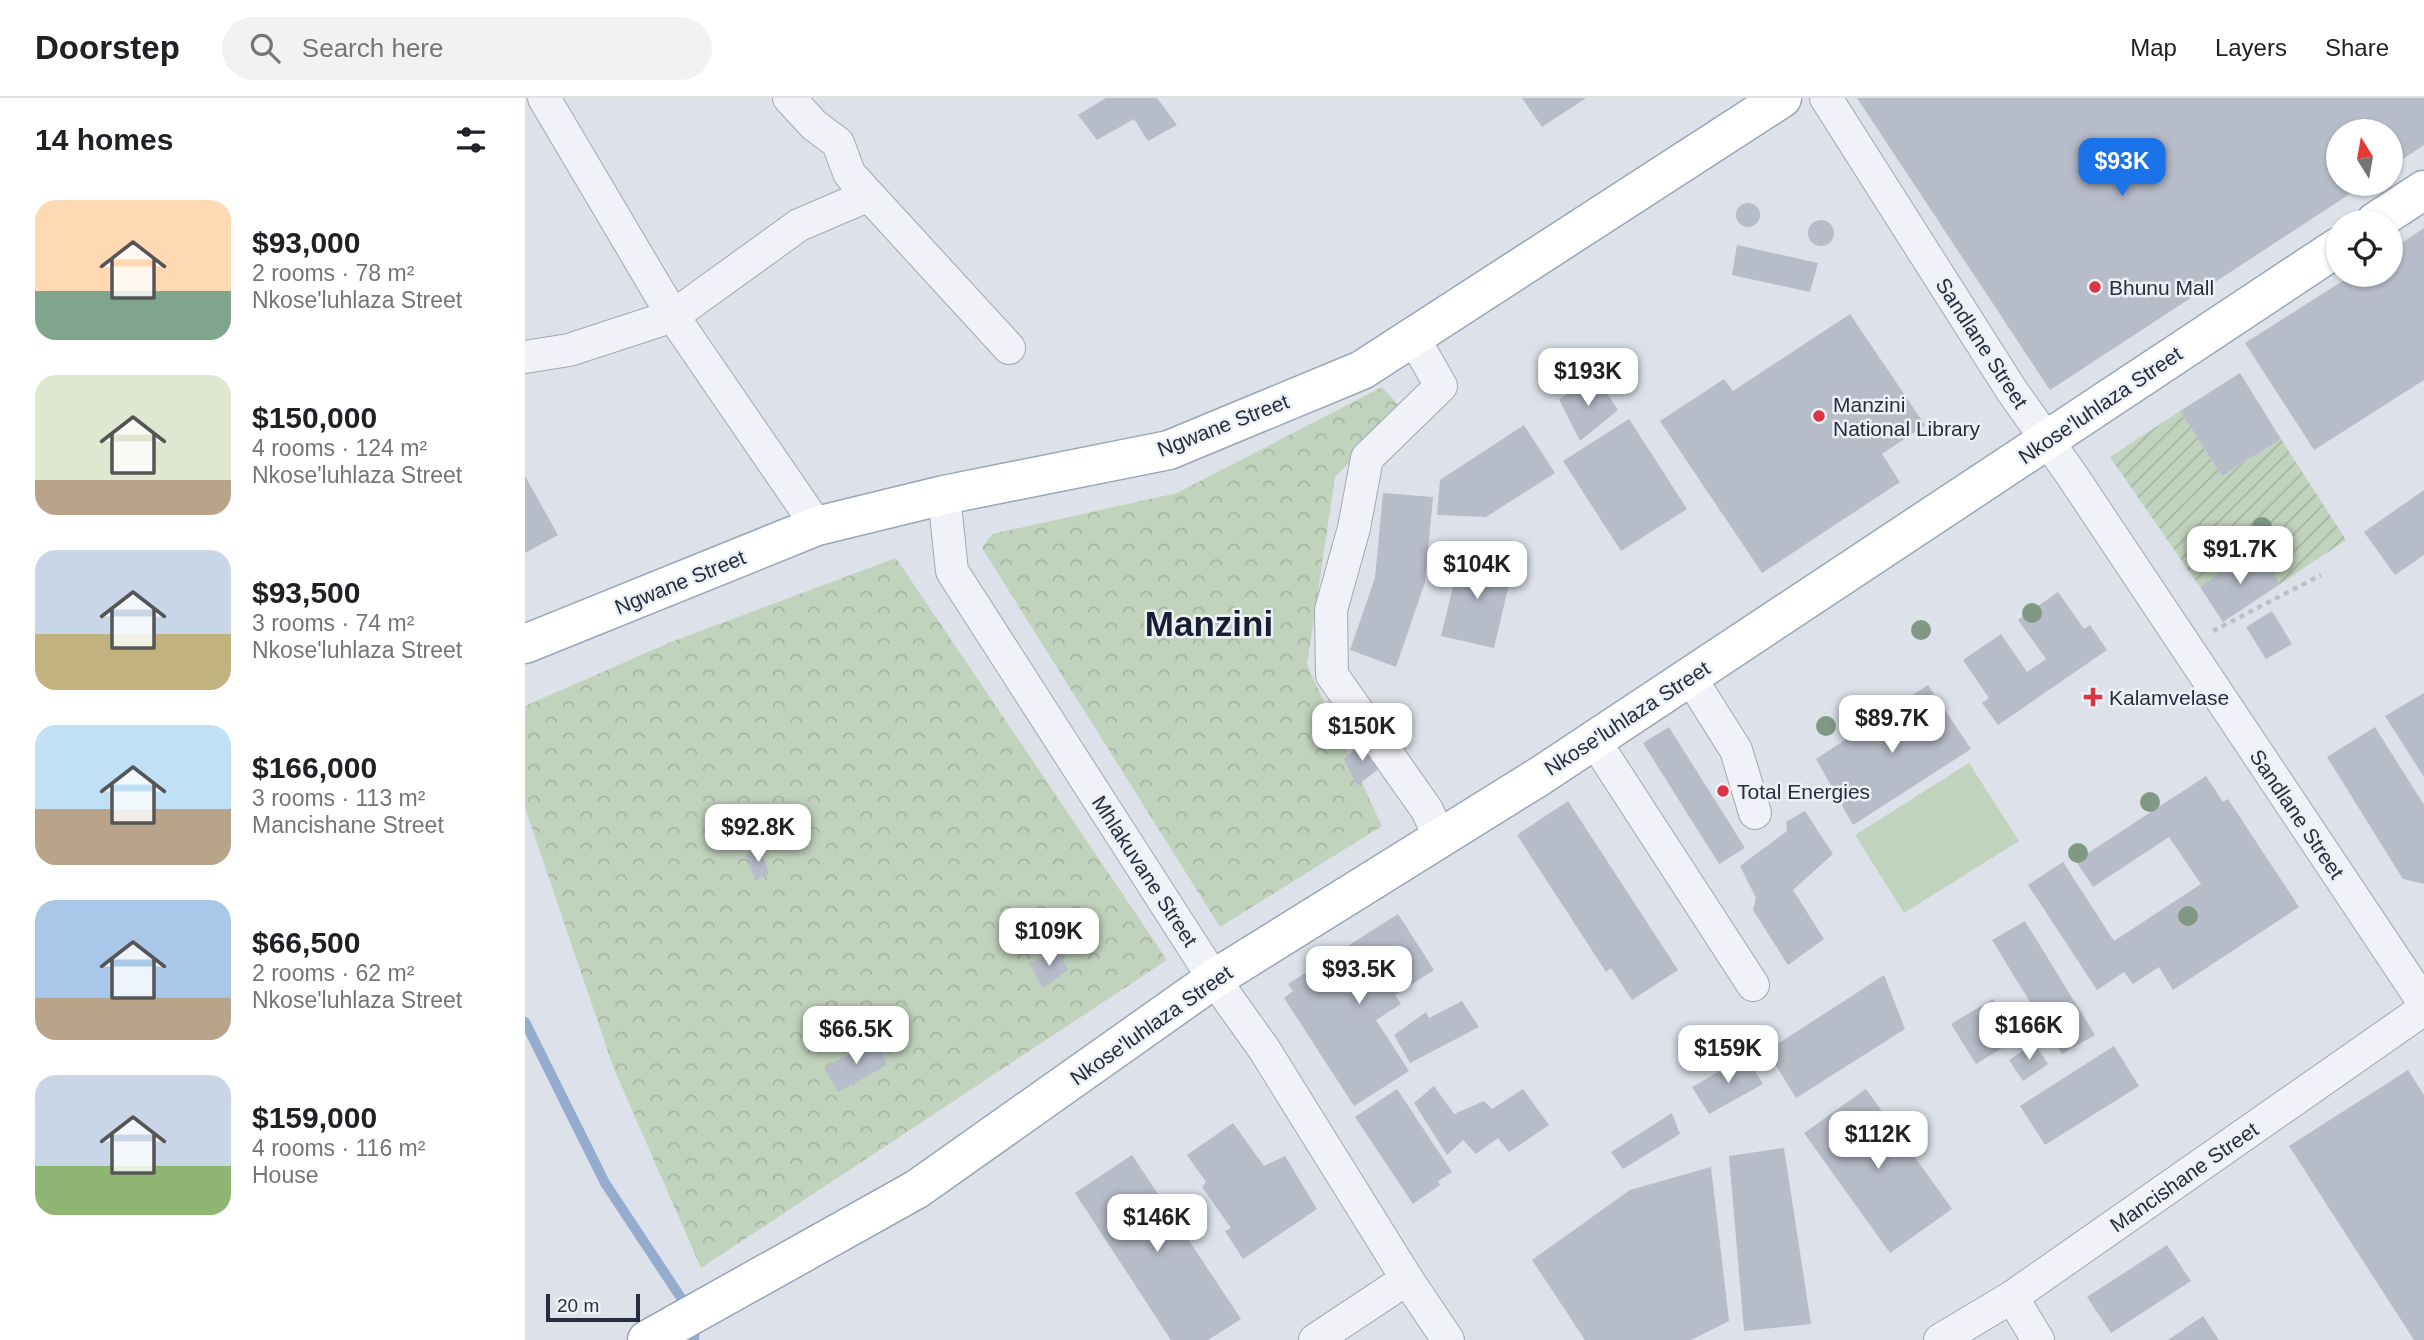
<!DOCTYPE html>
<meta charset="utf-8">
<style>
:root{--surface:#fff;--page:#f2f2f2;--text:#202124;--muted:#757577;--line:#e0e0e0;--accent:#1a73e8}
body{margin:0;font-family:Arial,sans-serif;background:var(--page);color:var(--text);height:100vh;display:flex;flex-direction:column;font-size:26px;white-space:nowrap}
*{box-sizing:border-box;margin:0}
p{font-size:23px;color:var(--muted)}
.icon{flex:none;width:38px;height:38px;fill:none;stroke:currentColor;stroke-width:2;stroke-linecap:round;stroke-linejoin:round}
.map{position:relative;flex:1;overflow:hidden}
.drawer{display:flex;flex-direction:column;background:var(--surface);width:525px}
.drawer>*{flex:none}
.needle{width:46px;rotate:349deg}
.buttons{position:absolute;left:1801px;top:21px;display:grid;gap:14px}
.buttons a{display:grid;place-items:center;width:77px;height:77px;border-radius:50%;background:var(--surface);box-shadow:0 2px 5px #0004;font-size:35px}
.scale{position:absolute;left:21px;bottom:18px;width:94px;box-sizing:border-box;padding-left:7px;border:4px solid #252d41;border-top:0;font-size:19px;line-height:24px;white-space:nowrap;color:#252d41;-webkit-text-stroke:5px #edf0f6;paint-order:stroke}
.price{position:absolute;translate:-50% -60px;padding:0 16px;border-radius:14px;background:#fff;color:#222;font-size:23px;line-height:46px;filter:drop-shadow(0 2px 4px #0008)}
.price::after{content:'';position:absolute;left:50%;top:42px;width:21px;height:16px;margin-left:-10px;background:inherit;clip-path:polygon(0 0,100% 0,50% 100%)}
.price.active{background:var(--accent);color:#fff}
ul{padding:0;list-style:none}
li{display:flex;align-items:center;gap:21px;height:175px;padding:0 35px}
li span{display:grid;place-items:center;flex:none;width:196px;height:140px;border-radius:21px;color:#555}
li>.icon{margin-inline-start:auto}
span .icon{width:84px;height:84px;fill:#fffc;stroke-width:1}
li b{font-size:30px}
h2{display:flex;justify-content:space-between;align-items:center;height:84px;padding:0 35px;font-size:30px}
header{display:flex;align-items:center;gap:42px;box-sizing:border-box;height:98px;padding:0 35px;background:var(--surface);border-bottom:2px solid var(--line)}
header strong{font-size:33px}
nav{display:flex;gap:38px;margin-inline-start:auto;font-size:24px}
.search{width:490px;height:63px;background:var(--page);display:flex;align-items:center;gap:18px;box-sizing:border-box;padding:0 24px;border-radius:38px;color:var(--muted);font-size:26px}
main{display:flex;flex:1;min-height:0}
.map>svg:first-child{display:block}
.park{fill:url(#park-crowns)}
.garden{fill:url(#garden-furrows)}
.pitch{fill:#c1d3bd}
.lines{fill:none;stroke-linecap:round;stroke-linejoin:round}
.stream{stroke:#94accd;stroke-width:10}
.building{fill:#b7bcc9}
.minor-casing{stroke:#a2a7b3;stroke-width:34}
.major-casing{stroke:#9ba4b6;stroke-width:41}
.path{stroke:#bbbfc8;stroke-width:4.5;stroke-dasharray:5 5;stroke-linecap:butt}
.minor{stroke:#f0f2f7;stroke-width:32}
.major{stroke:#fff;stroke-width:38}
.tree{fill:#819984}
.poi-dot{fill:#dc3442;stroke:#edf0f6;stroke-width:2.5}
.labels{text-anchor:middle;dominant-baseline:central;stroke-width:5;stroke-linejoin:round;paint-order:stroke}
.poi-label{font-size:21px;fill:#252d41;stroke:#edf0f6;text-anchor:start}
.street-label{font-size:21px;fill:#252d41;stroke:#edf0f6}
.town-label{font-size:35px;font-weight:bold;fill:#171e31;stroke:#edf0f6}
</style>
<header>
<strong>Doorstep</strong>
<div class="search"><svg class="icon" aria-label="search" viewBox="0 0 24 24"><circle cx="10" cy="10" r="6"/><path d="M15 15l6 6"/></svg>Search here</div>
<nav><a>Map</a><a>Layers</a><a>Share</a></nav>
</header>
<main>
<section class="drawer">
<h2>14 homes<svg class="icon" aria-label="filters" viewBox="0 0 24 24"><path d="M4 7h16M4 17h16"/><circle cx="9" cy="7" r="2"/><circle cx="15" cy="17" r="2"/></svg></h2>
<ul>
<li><span style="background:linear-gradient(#ffd9b3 65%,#7fa58c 0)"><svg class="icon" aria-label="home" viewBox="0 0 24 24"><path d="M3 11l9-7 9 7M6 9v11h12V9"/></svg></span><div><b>$93,000</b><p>2 rooms · 78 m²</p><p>Nkose'luhlaza Street</p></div></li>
<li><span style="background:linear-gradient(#dfe7d0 75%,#b9a48a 0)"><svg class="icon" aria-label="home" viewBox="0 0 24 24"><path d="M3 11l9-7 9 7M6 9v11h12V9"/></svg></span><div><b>$150,000</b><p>4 rooms · 124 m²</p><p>Nkose'luhlaza Street</p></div></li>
<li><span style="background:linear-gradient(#c9d6e8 60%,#c2b280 0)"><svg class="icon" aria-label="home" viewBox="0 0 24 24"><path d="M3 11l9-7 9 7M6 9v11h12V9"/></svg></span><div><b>$93,500</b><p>3 rooms · 74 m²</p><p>Nkose'luhlaza Street</p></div></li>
<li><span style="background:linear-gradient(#bfe0f5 60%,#b9a48a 0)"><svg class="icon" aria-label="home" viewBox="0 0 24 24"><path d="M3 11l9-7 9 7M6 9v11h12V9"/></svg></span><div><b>$166,000</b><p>3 rooms · 113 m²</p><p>Mancishane Street</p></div></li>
<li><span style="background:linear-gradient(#a9c7e8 70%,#b9a48a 0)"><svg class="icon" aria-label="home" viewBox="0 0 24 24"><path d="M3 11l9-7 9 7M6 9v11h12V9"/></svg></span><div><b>$66,500</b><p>2 rooms · 62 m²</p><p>Nkose'luhlaza Street</p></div></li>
<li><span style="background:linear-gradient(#c9d6e8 65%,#8fb573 0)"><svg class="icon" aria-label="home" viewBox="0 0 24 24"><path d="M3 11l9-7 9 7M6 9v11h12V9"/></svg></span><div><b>$159,000</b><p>4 rooms · 116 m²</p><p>House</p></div></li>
</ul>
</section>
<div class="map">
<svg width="1899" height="1242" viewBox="0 0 1899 1242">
<defs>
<pattern id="park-crowns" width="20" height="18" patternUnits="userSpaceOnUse" patternTransform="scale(1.75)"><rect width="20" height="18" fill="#c1d3bd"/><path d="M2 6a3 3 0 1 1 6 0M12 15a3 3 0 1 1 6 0" fill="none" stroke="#a6b5a4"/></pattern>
<pattern id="garden-furrows" width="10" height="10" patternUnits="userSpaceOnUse" patternTransform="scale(1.75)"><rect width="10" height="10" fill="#c1d3bd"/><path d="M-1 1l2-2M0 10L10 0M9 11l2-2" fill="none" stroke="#a6b5a4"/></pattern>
</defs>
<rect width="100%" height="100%" fill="#dde1e9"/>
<g class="park">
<polygon points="857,289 877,311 810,379 782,567 857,728 695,829 457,450 467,436 652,395"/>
<polygon points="371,460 642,862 176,1170 89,971 0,710 0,608 146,544"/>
</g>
<polygon class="garden" points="1655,313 1697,378 1756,341 1821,442 1755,486 1732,452 1675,489 1585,359"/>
<polygon class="pitch" points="1444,665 1494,743 1379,815 1330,737"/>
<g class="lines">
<g class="stream">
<polyline points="0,924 80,1085 164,1212"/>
<polyline points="169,1242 170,1225"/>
</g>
</g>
<g class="building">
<polygon points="581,0 632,0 652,27 623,43 609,21 572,42 553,17"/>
<polygon points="997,0 1061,0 1017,29"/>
<polygon points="1332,0 1899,0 1899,47 1866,69 1866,33 1813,33 1813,86 1840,86 1525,292"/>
<circle cx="1223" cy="117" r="12"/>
<circle cx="1296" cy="135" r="13"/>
<polygon points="1899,130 1899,282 1789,352 1720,245 1827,177 1866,177 1866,152"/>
<polygon points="1212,147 1293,165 1285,194 1207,177"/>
<polygon points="1325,216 1400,327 1357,356 1375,384 1237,475 1135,323 1199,281 1208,293"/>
<polygon points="1715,275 1756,341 1697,378 1655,313"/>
<polygon points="1072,280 1093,312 1055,343 1034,301"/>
<polygon points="1104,321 1162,411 1096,453 1038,363"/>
<polygon points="999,327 1030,375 961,419 912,417 915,382"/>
<polygon points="0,378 33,437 0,455"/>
<polygon points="1899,392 1899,457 1870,477 1839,434"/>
<polygon points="858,395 908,399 900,484 871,569 825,552 850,480"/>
<polygon points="1732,451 1755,486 1698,524 1675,489"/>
<polygon points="936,456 988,469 969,550 916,538"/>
<polygon points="1533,494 1559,531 1565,527 1582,552 1473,627 1457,605 1464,600 1438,562 1476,536 1502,574 1521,561 1493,522"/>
<polygon points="1747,513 1767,546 1741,561 1721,529"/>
<polygon points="1403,587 1446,651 1328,727 1291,661"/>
<polygon points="1899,595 1899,679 1860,618"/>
<polygon points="1144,629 1220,750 1194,766 1118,645"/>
<polygon points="1850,629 1899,707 1899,786 1878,781 1802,659"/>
<polygon points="839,643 857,668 832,688 819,661"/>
<polygon points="1681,678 1698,704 1703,701 1774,809 1648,892 1634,869 1608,886 1599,874 1572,892 1503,787 1538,764 1589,843 1676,786 1644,739 1568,789 1551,763"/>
<polygon points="1043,703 1153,872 1107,902 1086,870 1081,874 992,737"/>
<polygon points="1280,713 1308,756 1268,792 1299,841 1263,867 1228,812 1231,800 1215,768 1262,733 1261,724"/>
<polygon points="236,751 244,776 230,782 221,757"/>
<polygon points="873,816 909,872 870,897 876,906 851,922 884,973 829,1008 759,900 768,893 763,886"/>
<polygon points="1500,823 1570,937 1537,956 1467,842"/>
<polygon points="533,852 543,872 518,890 504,865"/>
<polygon points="1359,877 1380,931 1271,1000 1242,953"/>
<polygon points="1468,901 1495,939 1451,966 1426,926"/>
<polygon points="937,903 954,929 885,965 869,937 901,914 904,920"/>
<polygon points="352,941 362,967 313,994 299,970"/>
<polygon points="1509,945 1523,966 1498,983 1484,962"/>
<polygon points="1589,948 1614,988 1520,1047 1495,1008"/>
<polygon points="1221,958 1238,986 1184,1016 1167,989"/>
<polygon points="1883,972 1899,997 1899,1242 1889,1242 1764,1048"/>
<polygon points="909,988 929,1016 959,1003 967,1011 998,991 1024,1027 984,1054 973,1040 951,1056 938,1042 922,1057 889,1005"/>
<polygon points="872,991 927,1074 913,1083 915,1087 888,1106 830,1019"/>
<polygon points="1341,991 1427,1111 1365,1155 1279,1035"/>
<polygon points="1147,1015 1155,1036 1098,1071 1086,1054"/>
<polygon points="708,1025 739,1068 760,1058 792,1111 718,1161 700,1133 706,1130 677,1089 681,1084 662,1057"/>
<polygon points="1259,1050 1286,1226 1219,1233 1204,1058"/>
<polygon points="607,1057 716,1221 683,1242 646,1242 550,1095"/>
<polygon points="1186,1069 1204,1223 1166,1242 1060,1242 1007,1162 1105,1092"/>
<polygon points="1642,1147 1666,1183 1586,1235 1562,1199"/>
<polygon points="1678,1218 1694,1242 1643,1242"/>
</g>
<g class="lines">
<g class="minor-casing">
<g id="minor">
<polyline points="19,0 148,218 292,428"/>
<polyline points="1301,0 1487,293 1546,376 1899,905"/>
<polyline points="329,81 484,250"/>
<polyline points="888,239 916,288 842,360 829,430 806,512 807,577 902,712 915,740"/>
<polyline points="0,259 44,252 148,218 274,127 342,98 324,75 313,45 289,27 264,0"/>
<polyline points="419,397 427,473 689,881 739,951 882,1181 923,1242"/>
<polyline points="1165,579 1211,652 1230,715"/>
<polyline points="1069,642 1228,887"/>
<polyline points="1487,1199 1513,1242"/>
<polyline points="790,1242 882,1181"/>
<polyline points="1415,1242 1487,1199 1899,911"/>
</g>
</g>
<g class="major-casing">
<g id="major">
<polyline points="1850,124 1899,92"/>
<polyline points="0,546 292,428 419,397 644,352 837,272 1257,0"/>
<polyline points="122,1242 392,1091 689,881 1015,678 1813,149"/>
</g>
</g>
<polyline class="path" points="1688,533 1796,477"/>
<use href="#minor" class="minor"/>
<use href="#major" class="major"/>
</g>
<g class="tree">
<circle cx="1737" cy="429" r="10"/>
<circle cx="1507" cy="515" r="10"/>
<circle cx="1396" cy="532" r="10"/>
<circle cx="1301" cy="628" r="10"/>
<circle cx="1625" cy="704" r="10"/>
<circle cx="1553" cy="755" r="10"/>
<circle cx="1663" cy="818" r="10"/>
</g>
<g class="poi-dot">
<circle cx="1570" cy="189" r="7"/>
<circle cx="1294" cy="318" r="7"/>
<path d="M1564.5 588.5h7v7h7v7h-7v7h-7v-7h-7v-7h7z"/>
<circle cx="1198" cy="693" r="7"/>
</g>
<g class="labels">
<g class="poi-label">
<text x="1584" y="189">Bhunu Mall</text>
<text x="1308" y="306">Manzini<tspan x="1308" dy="24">National Library</tspan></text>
<text x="1584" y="599">Kalamvelase</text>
<text x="1212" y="693">Total Energies</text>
</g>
<g class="street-label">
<text transform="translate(1457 245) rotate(57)">Sandlane Street</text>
<text transform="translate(1575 307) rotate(-34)">Nkose'luhlaza Street</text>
<text transform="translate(698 327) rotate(-21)">Ngwane Street</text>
<text transform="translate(155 484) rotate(-22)">Ngwane Street</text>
<text transform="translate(1102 620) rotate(-33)">Nkose'luhlaza Street</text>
<text transform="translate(1772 716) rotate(56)">Sandlane Street</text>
<text transform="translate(620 773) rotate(57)">Mhlakuvane Street</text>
<text transform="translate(626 927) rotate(-35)">Nkose'luhlaza Street</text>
<text transform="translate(1659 1079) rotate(-35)">Mancishane Street</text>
</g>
<g class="town-label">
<text x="684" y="525">Manzini</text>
</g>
</g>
</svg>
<div class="buttons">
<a><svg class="needle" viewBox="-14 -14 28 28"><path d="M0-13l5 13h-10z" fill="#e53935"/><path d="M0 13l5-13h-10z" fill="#757577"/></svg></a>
<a><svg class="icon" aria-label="locate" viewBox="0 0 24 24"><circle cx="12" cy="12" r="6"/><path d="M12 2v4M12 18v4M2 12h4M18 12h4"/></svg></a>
</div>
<div class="scale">20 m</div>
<b class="price active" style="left:1597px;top:100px">$93K</b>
<b class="price" style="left:1063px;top:310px">$193K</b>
<b class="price" style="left:1715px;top:488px">$91.7K</b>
<b class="price" style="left:952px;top:503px">$104K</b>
<b class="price" style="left:1367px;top:657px">$89.7K</b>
<b class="price" style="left:837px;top:665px">$150K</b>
<b class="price" style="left:233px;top:766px">$92.8K</b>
<b class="price" style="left:524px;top:870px">$109K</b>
<b class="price" style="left:834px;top:908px">$93.5K</b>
<b class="price" style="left:1504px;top:964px">$166K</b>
<b class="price" style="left:331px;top:968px">$66.5K</b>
<b class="price" style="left:1203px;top:987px">$159K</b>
<b class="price" style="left:1353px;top:1073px">$112K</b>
<b class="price" style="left:632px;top:1156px">$146K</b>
</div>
</main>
